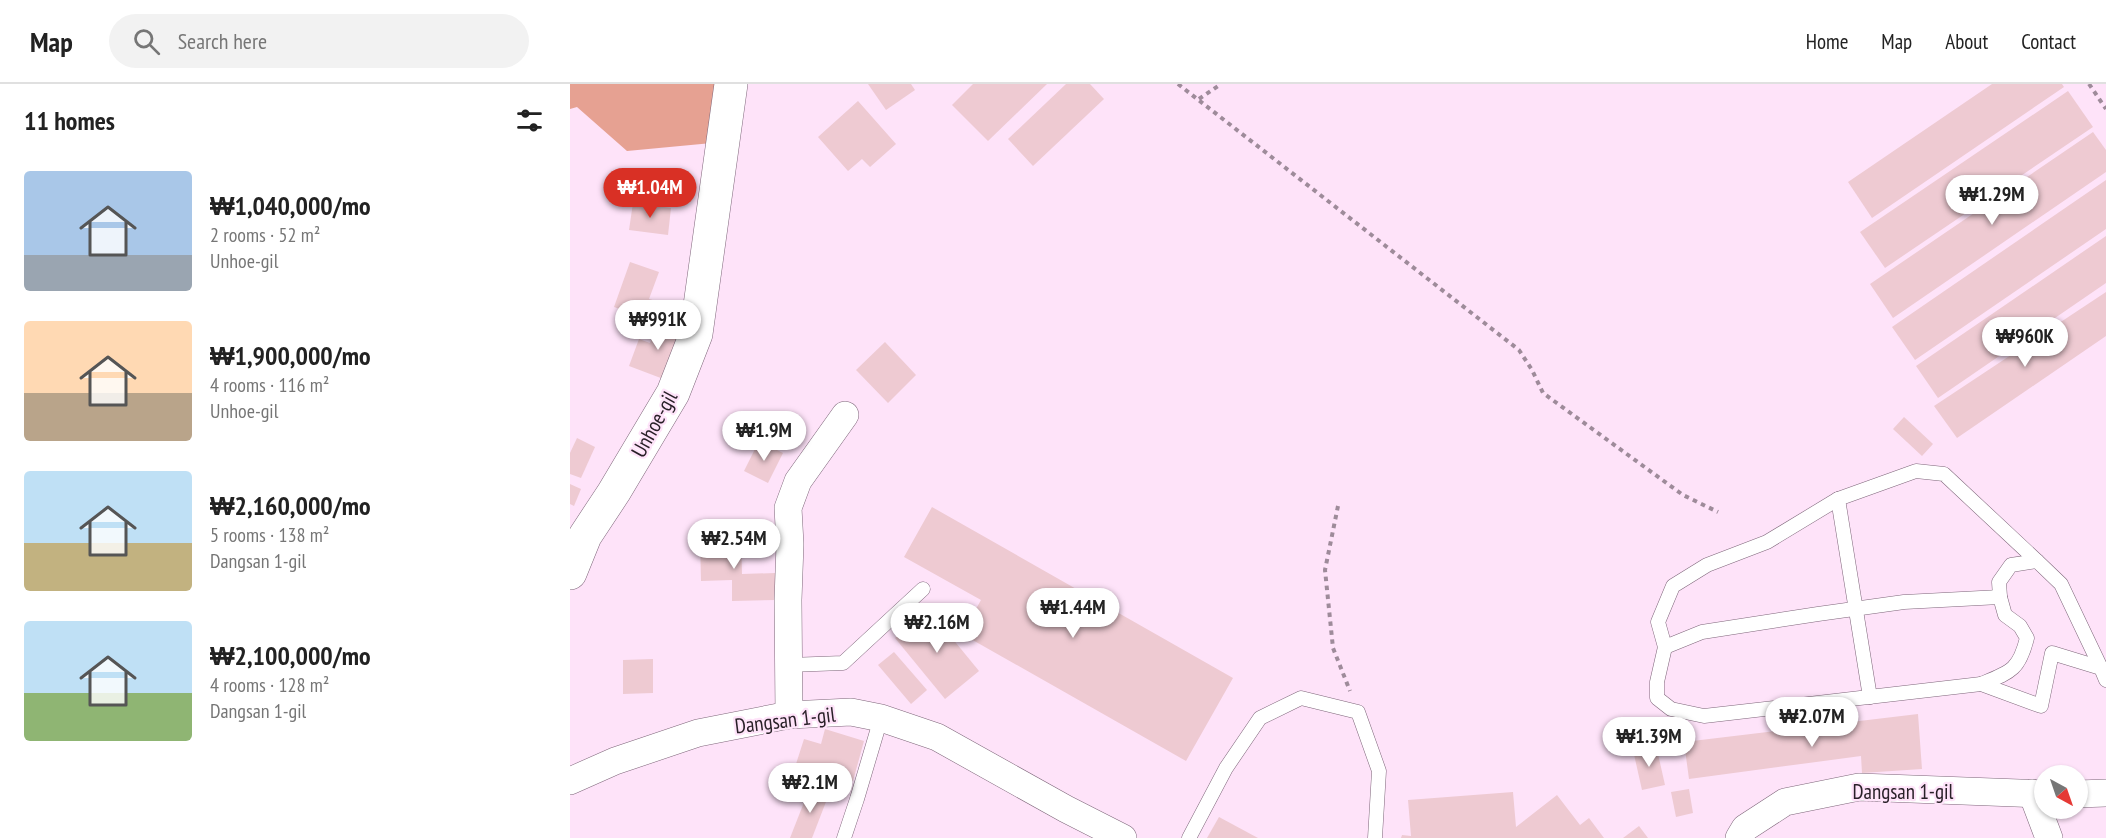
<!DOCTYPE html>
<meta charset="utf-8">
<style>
:root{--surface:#fff;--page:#f2f2f2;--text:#222;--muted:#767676;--line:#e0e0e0;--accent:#d93025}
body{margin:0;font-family:"PT Sans Narrow",sans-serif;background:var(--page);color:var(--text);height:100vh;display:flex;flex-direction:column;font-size:22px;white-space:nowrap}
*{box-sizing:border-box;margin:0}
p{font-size:20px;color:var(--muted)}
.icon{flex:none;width:33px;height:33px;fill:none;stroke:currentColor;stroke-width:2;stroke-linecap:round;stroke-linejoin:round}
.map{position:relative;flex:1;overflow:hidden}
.side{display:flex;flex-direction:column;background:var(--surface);width:570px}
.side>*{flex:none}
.needle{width:39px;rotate:140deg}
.fabs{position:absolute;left:1464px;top:681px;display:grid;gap:12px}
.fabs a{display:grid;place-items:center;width:54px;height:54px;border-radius:50%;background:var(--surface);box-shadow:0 2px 4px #0004;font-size:30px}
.price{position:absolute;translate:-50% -51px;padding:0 14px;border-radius:21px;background:#fff;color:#222;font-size:20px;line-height:39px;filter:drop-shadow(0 2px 3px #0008)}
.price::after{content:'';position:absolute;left:50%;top:36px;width:18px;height:14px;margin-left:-9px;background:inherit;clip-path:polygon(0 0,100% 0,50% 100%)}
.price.active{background:var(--accent);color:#fff}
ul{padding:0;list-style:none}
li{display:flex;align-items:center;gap:18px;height:150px;padding:0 24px}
li span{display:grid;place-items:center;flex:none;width:168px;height:120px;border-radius:6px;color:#555}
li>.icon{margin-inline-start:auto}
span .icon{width:72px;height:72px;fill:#fffc;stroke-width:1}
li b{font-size:26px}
h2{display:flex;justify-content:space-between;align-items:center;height:72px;padding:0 24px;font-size:26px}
header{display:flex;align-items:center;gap:36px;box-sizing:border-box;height:84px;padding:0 30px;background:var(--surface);border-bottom:2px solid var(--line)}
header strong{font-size:28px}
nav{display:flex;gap:33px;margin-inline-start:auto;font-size:21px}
.search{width:420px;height:54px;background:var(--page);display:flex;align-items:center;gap:15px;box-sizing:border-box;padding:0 21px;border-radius:33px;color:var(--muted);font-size:22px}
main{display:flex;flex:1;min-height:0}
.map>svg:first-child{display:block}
.forest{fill:#e6a192}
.building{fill:#eecad2}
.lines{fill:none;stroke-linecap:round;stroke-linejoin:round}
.service-casing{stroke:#7e667a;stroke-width:15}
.minor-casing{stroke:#7e667a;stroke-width:28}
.tertiary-casing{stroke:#7e667a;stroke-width:34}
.path{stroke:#9e8b9a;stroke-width:4;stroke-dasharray:4.5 4.5;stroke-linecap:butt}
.service{stroke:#fff;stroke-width:14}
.minor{stroke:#fff;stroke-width:27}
.tertiary{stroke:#fff;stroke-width:33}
.labels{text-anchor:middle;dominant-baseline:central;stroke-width:4.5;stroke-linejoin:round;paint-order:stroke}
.street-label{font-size:21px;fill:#292028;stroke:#fee3f9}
</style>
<header>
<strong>Map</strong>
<div class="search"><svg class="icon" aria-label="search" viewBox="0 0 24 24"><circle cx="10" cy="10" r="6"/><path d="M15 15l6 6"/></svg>Search here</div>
<nav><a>Home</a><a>Map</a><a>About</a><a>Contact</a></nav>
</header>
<main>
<section class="side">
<h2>11 homes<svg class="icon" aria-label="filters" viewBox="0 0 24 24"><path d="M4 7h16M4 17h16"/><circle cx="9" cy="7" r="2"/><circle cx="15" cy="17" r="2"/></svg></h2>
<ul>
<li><span style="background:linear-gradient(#a9c7e8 70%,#9aa5b1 0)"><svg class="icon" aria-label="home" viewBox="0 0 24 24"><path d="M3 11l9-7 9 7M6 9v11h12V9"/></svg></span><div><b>₩1,040,000/mo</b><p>2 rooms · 52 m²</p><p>Unhoe-gil</p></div></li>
<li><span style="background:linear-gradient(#ffd9b3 60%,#b9a48a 0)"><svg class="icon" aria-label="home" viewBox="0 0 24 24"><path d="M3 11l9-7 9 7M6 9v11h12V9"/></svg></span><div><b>₩1,900,000/mo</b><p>4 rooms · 116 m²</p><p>Unhoe-gil</p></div></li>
<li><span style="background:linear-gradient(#bfe0f5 60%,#c2b280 0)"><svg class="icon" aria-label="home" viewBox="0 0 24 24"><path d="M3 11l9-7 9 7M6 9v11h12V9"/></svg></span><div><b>₩2,160,000/mo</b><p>5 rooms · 138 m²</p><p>Dangsan 1-gil</p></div></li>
<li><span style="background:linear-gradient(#bfe0f5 60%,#8fb573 0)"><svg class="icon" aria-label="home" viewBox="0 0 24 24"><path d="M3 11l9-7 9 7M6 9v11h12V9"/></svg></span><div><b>₩2,100,000/mo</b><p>4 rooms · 128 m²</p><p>Dangsan 1-gil</p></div></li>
</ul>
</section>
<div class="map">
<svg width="1536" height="754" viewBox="0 0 1536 754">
<rect width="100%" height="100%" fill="#fee3f9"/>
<polygon class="forest" points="0,0 149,0 142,59 57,67 7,23 0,25"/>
<g class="building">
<polygon points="298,0 341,0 345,6 316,26"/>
<polygon points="403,0 477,0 418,57 382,21"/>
<polygon points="496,0 520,0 534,15 463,82 438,55"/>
<polygon points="1422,0 1492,0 1494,3 1302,134 1278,98"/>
<polygon points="1498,7 1523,43 1315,184 1290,148"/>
<polygon points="288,17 326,60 300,83 292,75 278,87 248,53"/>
<polygon points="1523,48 1536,66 1536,88 1323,234 1300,200"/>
<polygon points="67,88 93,91 89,117 64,114"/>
<polygon points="1536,96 1536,145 1345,276 1322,243"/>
<polygon points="63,119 101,124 98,151 59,146"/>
<polygon points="1536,152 1536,199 1368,314 1346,282"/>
<polygon points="60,178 89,188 79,215 90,218 83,237 44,223"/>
<polygon points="1536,208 1536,252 1387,354 1364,322"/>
<polygon points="90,235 115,245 96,296 59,282 69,255 80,259"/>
<polygon points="315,258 346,291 318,319 286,286"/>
<polygon points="1334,333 1363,360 1352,372 1323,345"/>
<polygon points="7,354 25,363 11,394 0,390 0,369"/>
<polygon points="189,357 213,369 198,399 174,387"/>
<polygon points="0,400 11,405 4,422 0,420"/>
<polygon points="362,423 663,594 616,677 392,550 411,516 334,473"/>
<polygon points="171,453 172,490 205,489 206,516 162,517 162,496 131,497 130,454"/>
<polygon points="359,526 409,587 375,615 325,554"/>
<polygon points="324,568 357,606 341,620 308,581"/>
<polygon points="83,575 83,609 53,610 53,576"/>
<polygon points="1348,630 1352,685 1292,689 1291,672 1119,695 1114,658"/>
<polygon points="255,645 294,657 283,697 226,680 234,655 251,660"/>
<polygon points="1086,661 1095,701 1072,706 1063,666"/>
<polygon points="240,703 259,710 242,754 220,754"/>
<polygon points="1119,705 1123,729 1106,733 1101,708"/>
<polygon points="943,708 946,743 987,711 1010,741 1019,734 1034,754 831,754 832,751 841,752 838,716"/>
<polygon points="649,733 688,754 637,754"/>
<polygon points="1069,742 1078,754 1053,754"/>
</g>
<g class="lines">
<g class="service-casing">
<g id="service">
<polyline points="1268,415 1300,613"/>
<polyline points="1430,513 1334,518 1248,530 1132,548 1095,563 1087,598 1087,614 1101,625 1134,632 1411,600 1471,622 1482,569 1531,584 1536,596"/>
<polyline points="1095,563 1088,538 1103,502 1137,481 1197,458 1268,415 1346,387 1374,390 1467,477"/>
<polyline points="219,581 273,579 353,505"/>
<path d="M1411,600C1441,588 1449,586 1457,554L1450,542L1435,531L1430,513L1429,498L1441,481L1467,477L1491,500L1531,584"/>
<polyline points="274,754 287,715 311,634"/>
<polyline points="619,754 656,684 690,634 731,614 788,628 809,687 805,754"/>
</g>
</g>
<g class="minor-casing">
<g id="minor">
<polyline points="219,631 218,516 220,460 218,424 228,397 275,331"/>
<polyline points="0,697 45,677 128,649 219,631 281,628 311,634 367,653 496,725 553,754"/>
<polyline points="1462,709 1479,754"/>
<polyline points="1508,710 1536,709"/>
<polyline points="1169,754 1175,744 1215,718 1289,703 1474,710"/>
</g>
</g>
<g class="tertiary-casing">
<polyline id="tertiary" points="0,489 15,452 44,408 103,309 126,250 161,0"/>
</g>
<g class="path">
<polyline points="608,0 949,266 962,286 973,309 1113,411 1148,428"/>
<polyline points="1519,0 1536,25"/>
<polyline points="629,15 651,0"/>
<polyline points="768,422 755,486 763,564 780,607"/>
</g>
<use href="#service" class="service"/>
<use href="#minor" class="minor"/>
<use href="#tertiary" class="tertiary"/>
</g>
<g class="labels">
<g class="street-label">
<text transform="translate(84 340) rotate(-61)">Unhoe-gil</text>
<text transform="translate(215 636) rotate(-7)">Dangsan 1-gil</text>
<text x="1333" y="707">Dangsan 1-gil</text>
</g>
</g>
</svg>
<div class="fabs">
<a><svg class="needle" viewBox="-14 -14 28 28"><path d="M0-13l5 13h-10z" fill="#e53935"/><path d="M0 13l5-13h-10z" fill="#767676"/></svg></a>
</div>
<b class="price active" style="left:80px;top:135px">₩1.04M</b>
<b class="price" style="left:1422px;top:142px">₩1.29M</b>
<b class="price" style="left:88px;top:267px">₩991K</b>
<b class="price" style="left:1455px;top:284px">₩960K</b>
<b class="price" style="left:194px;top:378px">₩1.9M</b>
<b class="price" style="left:164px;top:486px">₩2.54M</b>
<b class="price" style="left:503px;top:555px">₩1.44M</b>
<b class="price" style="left:367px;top:570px">₩2.16M</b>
<b class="price" style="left:1242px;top:664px">₩2.07M</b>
<b class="price" style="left:1079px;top:684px">₩1.39M</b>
<b class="price" style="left:240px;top:730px">₩2.1M</b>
</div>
</main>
